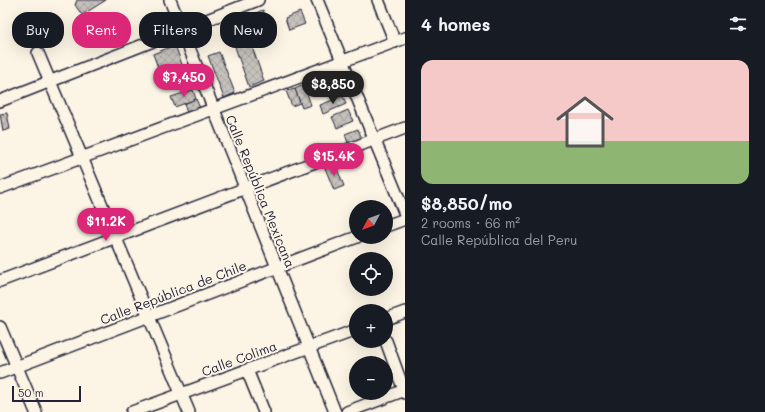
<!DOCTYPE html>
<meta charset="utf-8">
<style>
:root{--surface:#171b24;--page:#20242c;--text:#f1f3f6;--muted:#9ea1a6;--accent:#db2777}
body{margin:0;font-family:Mali,sans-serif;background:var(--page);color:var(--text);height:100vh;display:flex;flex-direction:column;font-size:15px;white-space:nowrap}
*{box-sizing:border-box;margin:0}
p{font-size:13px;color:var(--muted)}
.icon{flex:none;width:22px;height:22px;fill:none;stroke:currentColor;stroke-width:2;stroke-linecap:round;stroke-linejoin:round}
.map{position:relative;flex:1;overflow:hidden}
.drawer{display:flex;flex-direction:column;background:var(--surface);width:360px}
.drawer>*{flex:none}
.hud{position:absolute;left:12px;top:12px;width:333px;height:36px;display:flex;gap:8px}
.needle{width:26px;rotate:229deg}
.controls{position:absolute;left:349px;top:200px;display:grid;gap:8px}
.controls a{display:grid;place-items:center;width:44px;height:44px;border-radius:50%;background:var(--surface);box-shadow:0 4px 16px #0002;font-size:20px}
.scale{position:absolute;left:12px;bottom:10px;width:69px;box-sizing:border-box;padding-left:4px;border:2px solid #22223b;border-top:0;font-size:11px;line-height:14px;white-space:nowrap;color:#22223b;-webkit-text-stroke:3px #fcf5e5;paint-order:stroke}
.price{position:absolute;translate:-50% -34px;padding:0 9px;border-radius:14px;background:var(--accent);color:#fff;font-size:13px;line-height:26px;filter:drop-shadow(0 1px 2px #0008)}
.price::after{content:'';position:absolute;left:50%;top:24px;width:12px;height:9px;margin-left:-6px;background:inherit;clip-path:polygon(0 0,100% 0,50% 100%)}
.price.on{background:#222;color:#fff}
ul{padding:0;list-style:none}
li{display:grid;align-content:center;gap:8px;height:212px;padding:0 16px}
li span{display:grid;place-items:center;height:124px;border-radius:12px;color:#555}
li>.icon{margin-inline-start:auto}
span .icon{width:72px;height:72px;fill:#fffc;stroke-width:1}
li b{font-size:17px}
h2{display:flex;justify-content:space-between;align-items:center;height:48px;padding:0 16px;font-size:17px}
.chip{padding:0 14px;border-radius:16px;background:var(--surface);box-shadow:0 4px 16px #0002;font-size:14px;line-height:36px}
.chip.on{background:var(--accent);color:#fff}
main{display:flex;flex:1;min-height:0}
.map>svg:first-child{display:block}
.building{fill:url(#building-cross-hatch);stroke:#22223b}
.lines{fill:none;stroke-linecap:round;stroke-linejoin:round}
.street-casing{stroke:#22223b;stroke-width:14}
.street{stroke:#fcf5e5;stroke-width:11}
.labels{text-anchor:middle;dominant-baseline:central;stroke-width:4;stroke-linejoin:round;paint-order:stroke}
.street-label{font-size:13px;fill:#22223b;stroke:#fcf5e5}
</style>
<main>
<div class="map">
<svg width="405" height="412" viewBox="0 0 405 412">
<defs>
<pattern id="building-cross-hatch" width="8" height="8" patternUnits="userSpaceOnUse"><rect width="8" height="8" fill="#c6c1bb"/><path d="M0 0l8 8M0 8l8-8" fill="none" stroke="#aaa6a2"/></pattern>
</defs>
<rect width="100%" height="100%" fill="#fcf5e5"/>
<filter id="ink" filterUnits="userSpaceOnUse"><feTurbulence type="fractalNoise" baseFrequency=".025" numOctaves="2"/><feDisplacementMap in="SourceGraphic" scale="8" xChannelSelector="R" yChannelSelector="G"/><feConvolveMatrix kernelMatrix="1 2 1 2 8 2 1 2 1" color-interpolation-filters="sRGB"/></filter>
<g filter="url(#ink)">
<g class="building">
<polygon points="77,0 106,0 82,15 75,5"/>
<polygon points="263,10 270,29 230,44 223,26"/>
<polygon points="300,12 305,24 289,30 285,18"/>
<polygon points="250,41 264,81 249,87 235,47"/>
<polygon points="175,45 185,73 163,81 153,54"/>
<polygon points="219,52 235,93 224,98 208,56"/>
<polygon points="304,85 311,105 302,108 295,89"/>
<polygon points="295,89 300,103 292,106 286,91"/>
<polygon points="193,90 196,99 175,107 171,97"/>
<polygon points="343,96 346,104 323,114 320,105"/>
<polygon points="196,99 200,108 187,113 184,104"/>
<polygon points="348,110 353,121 337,128 332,117"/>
<polygon points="7,113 10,129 3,131 0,114"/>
<polygon points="358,129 363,141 349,146 345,134"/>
<polygon points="335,164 344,186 334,190 325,168"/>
</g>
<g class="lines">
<g class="street-casing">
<g id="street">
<polyline points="170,0 335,412"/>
<polyline points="317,0 405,214"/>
<polyline points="378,0 395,42"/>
<polyline points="38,53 189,412"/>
<polyline points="0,101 258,0"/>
<polyline points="0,188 405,38"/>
<polyline points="386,226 405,219"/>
<polyline points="0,281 405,128"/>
<polyline points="386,319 405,312"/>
<polyline points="0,327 36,412"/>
<polyline points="386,341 405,393"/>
<polyline points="247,370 264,412"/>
<polyline points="0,373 357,237"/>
<polyline points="132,412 356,330"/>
<polyline points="347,412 405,390"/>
</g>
</g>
<use href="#street" class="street"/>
</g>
</g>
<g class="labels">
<g class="street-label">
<text transform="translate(261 191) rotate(68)">Calle República Mexicana</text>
<text transform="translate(173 292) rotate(-21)">Calle República de Chile</text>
<text transform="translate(239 358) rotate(-20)">Calle Colima</text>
</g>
</g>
</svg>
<div class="controls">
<a><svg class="needle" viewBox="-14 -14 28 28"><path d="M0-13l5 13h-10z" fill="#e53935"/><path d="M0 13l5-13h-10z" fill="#9ea1a6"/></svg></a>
<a><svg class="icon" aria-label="locate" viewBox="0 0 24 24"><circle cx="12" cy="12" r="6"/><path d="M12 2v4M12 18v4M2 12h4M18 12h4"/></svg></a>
<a>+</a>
<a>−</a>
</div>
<div class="scale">50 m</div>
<b class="price" style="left:184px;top:98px">$7,450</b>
<b class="price on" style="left:333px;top:105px">$8,850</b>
<b class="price" style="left:334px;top:177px">$15.4K</b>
<b class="price" style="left:106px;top:242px">$11.2K</b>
<div class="hud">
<a class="chip">Buy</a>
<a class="chip on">Rent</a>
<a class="chip">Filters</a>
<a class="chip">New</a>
</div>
</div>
<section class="drawer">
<h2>4 homes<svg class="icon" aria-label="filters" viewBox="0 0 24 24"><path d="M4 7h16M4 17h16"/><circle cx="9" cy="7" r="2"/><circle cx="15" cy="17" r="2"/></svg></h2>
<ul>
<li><span style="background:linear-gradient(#f6c9c9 65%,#8fb573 0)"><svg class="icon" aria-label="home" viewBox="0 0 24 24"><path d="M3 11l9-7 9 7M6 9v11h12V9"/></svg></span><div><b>$8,850/mo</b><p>2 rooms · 66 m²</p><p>Calle República del Peru</p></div></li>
</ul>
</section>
</main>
